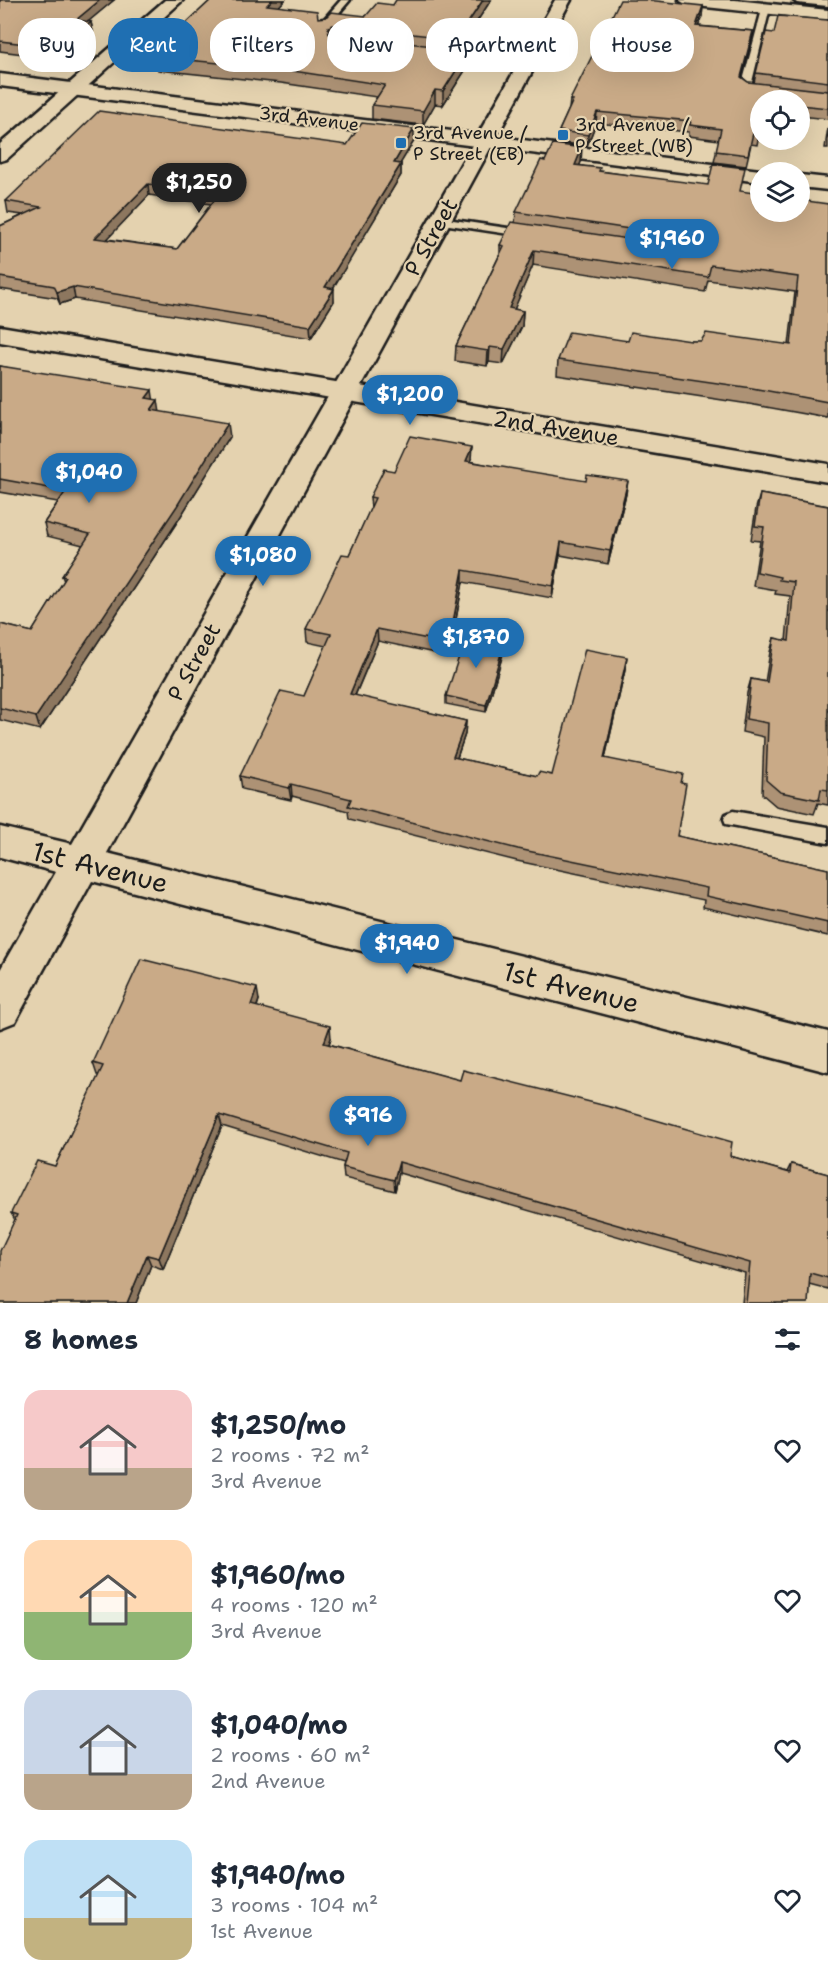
<!DOCTYPE html>
<meta charset="utf-8">
<style>
:root{--surface:#fff;--page:#f6f6f7;--text:#1f2937;--muted:#747a83;--accent:#1f6fb2}
body{margin:0;font-family:"Shantell Sans",sans-serif;background:var(--page);color:var(--text);height:100vh;display:flex;flex-direction:column;font-size:22px;white-space:nowrap}
*{box-sizing:border-box;margin:0}
p{font-size:20px;color:var(--muted)}
.icon{flex:none;width:33px;height:33px;fill:none;stroke:currentColor;stroke-width:2;stroke-linecap:round;stroke-linejoin:round}
.map{position:relative;height:1303px;overflow:hidden}
.drawer{display:flex;flex-direction:column;background:var(--surface);flex:1}
.drawer>*{flex:none}
.top-card{position:absolute;left:18px;top:18px;width:792px;height:54px;display:flex;gap:12px}
.buttons{position:absolute;left:750px;top:90px;display:grid;gap:12px}
.buttons a{display:grid;place-items:center;width:60px;height:60px;border-radius:50%;background:var(--surface);box-shadow:0 6px 24px #0002;font-size:30px}
.price{position:absolute;translate:-50% -51px;padding:0 14px;border-radius:21px;background:var(--accent);color:#fff;font-size:20px;line-height:39px;filter:drop-shadow(0 2px 3px #0008)}
.price::after{content:'';position:absolute;left:50%;top:36px;width:18px;height:14px;margin-left:-9px;background:inherit;clip-path:polygon(0 0,100% 0,50% 100%)}
.price.current{background:#222;color:#fff}
ul{padding:0;list-style:none}
li{display:flex;align-items:center;gap:18px;height:150px;padding:0 24px}
li span{display:grid;place-items:center;flex:none;width:168px;height:120px;border-radius:18px;color:#555}
li>.icon{margin-inline-start:auto}
span .icon{width:72px;height:72px;fill:#fffc;stroke-width:1}
li b{font-size:26px}
h2{display:flex;justify-content:space-between;align-items:center;height:72px;padding:0 24px;font-size:26px}
.pill{padding:0 21px;border-radius:24px;background:var(--surface);box-shadow:0 6px 24px #0002;font-size:21px;line-height:54px}
.pill.current{background:var(--accent);color:#fff}
.map>svg:first-child{display:block}
.green{fill:#d2e99e;stroke:#77825d;stroke-width:1.5}
.lines{fill:none;stroke-linecap:round;stroke-linejoin:round}
.lane-casing{stroke:#1c1c1c;stroke-width:5}
.street-casing{stroke:#1c1c1c;stroke-width:5}
.secondary-casing{stroke:#1c1c1c;stroke-width:5}
.lane{fill:#e4d2af;fill-rule:evenodd}
.street{fill:#e4d2af;fill-rule:evenodd}
.secondary{fill:#e4d2af;fill-rule:evenodd}
.wall{fill:#ad9274;stroke:#1c1c1c;stroke-width:1.5;fill-rule:evenodd}
.shaded-wall{fill:#8d775e;stroke:#1c1c1c;stroke-width:1.5}
.building{fill:#c9aa87;stroke:#1c1c1c;stroke-width:1.5;fill-rule:evenodd}
.poi-dot{fill:#1f6fb2;stroke:#e4d2af;stroke-width:2}
.labels{text-anchor:middle;dominant-baseline:central;stroke-width:4.5;stroke-linejoin:round;paint-order:stroke}
.far-street-label{font-size:18px;fill:#1c1c1c;stroke:#e4d2af}
.far-poi-label{font-size:18px;fill:#1c1c1c;stroke:#e4d2af;text-anchor:start}
.street-label{font-size:22px;fill:#1c1c1c;stroke:#e4d2af}
.near-street-label{font-size:27px;fill:#1c1c1c;stroke:#e4d2af}
</style>
<div class="map">
<svg width="828" height="1303" viewBox="0 0 828 1303">
<rect width="100%" height="100%" fill="#e4d2af"/>
<filter id="ink" filterUnits="userSpaceOnUse"><feTurbulence type="fractalNoise" baseFrequency=".0167" numOctaves="2"/><feDisplacementMap in="SourceGraphic" scale="12" xChannelSelector="R" yChannelSelector="G"/><feConvolveMatrix kernelMatrix="1 2 1 2 8 2 1 2 1" color-interpolation-filters="sRGB"/></filter>
<g filter="url(#ink)">
<polygon class="green" points="480,21 508,27 495,47 470,45 481,26 474,22"/>
<g class="lines">
<g class="lane-casing">
<g id="lane">
<polygon points="341,0 350,0 325,29 319,29 319,25"/>
<polygon points="793,0 828,0 828,6 797,3"/>
<polygon points="763,6 770,8 751,86 765,88 767,90 762,93 741,88"/>
<polygon points="444,53 527,62 532,65 527,68 441,58 439,56"/>
<polygon points="440,218 528,231 534,234 528,237 436,223 436,219"/>
<polygon points="733,811 828,827 828,843 726,824 724,819 726,814"/>
</g>
</g>
<g class="street-casing">
<g id="street">
<polygon points="165,0 183,0 7,159 0,161 0,144"/>
<polygon points="555,0 571,0 107,853 828,1032 828,1072 92,881 15,1022 0,1028 0,970 56,872 0,857 0,827 72,844"/>
<polygon points="679,0 735,0 828,10 828,20 687,5"/>
</g>
</g>
<g class="secondary-casing">
<g id="secondary">
<polygon points="0,74 760,170 768,172 760,172 760,182 0,86"/>
<polygon points="800,175 828,178 828,190 800,187"/>
<polygon points="0,326 828,464 828,482 0,342"/>
</g>
</g>
<use href="#lane" class="lane"/>
<use href="#street" class="street"/>
<use href="#secondary" class="secondary"/>
</g>
<g class="wall">
<polygon points="0,0 114,0 88,21 91,22 93,32 63,59 0,51"/>
<polygon points="211,0 285,0 279,6 318,18 366,16 393,5 491,0 457,52 451,51 451,54 466,55 466,69 443,105 435,104 423,125 372,119 372,105 377,97 281,83 158,70 157,68 154,67 153,54"/>
<polygon points="703,6 702,16 698,26 753,31 742,77 748,82 754,83 756,73 774,33 828,20 828,119 800,116 800,100 760,100 760,129 757,145 751,144 746,166 714,162 719,140 689,136 689,132 596,123 587,146 558,142 559,131 569,109 570,100"/>
<polygon points="828,127 828,148 825,148"/>
<path d="M414,141L400,163L401,164V175L332,289L334,301L311,338L75,299L60,304L57,298L0,289V226L23,215L8,213L6,201L347,145ZM149,195L211,204L177,249L107,239Z"/>
<polygon points="581,162 579,165 600,171 828,205 828,418 749,404 557,375 558,360 628,341 691,341 789,345 795,292 708,280 705,292 533,265 514,309 523,311 522,326 503,364 489,362 487,366 455,361 456,346 500,254 500,245 515,223 516,212"/>
<polygon points="0,366 153,399 160,412 230,437 179,519 40,730 0,720 0,624 32,632 64,581 62,576 83,545 47,536 44,523 58,502 0,492"/>
<polygon points="471,459 470,461 626,494 608,564 560,555 552,598 463,582 449,656 378,641 355,696 466,721 465,734 457,758 537,776 552,775 625,670 605,758 681,783 677,836 828,869 828,936 703,907 704,900 517,861 349,819 348,811 292,796 291,800 242,789 240,776 304,696 326,646 307,642 306,629 349,555 371,508 370,497 394,471"/>
<polygon points="760,494 828,506 828,805 818,803 814,814 776,806 762,794 764,737 742,732 747,693 751,679 765,682 770,652 774,638 786,641 790,596 775,594 776,590 753,586 760,541 751,540 756,508"/>
<polygon points="505,647 486,712 446,704 446,696"/>
<polygon points="259,1000 257,1007 331,1038 329,1044 787,1172 791,1164 828,1174 828,1289 809,1284 808,1303 742,1303 745,1273 399,1173 395,1191 344,1178 343,1167 344,1163 222,1126 163,1269 151,1265 136,1303 0,1303 15,1220 11,1213 55,1166 99,1075 97,1075 93,1063"/>
</g>
<g class="shaded-wall">
<polygon points="100,0 114,0 78,30 76,20"/>
<polygon points="272,0 285,0 268,18 267,5"/>
<polygon points="483,0 491,0 457,52 457,39"/>
<polygon points="703,6 702,16 695,36 696,26"/>
<polygon points="91,22 93,32 63,59 61,48"/>
<polygon points="333,25 333,38 328,40 328,27"/>
<polygon points="753,31 751,42 739,87 741,77"/>
<polygon points="466,55 466,69 443,105 443,91"/>
<polygon points="435,90 435,104 423,125 423,111"/>
<polygon points="597,112 596,123 587,146 588,135"/>
<polygon points="414,129 414,141 394,174 394,163"/>
<polygon points="582,148 581,162 574,179 575,165"/>
<polygon points="401,164 401,175 326,300 325,287"/>
<polygon points="148,184 149,195 97,250 95,238"/>
<polygon points="534,250 533,265 508,324 509,308"/>
<polygon points="73,287 75,299 60,304 57,292"/>
<polygon points="334,289 334,301 311,338 310,326"/>
<polygon points="523,311 522,326 503,364 504,349"/>
<polygon points="490,347 489,362 487,366 488,351"/>
<polygon points="152,390 154,403 146,398"/>
<polygon points="158,400 160,413 151,410"/>
<polygon points="228,423 230,437 179,519 40,730 36,717"/>
<polygon points="472,447 471,459 466,473 466,461"/>
<polygon points="628,481 626,494 608,564 610,551"/>
<polygon points="561,542 560,555 552,598 553,586"/>
<polygon points="463,570 463,582 449,656 449,643"/>
<polygon points="377,629 378,641 350,707 350,694"/>
<polygon points="505,640 505,647 486,712 486,705"/>
<polygon points="627,657 625,670 602,771 604,758"/>
<polygon points="466,721 465,734 453,769 453,757"/>
<polygon points="291,784 292,796 291,800 289,788"/>
<polygon points="257,988 259,1000 253,1017 251,1005"/>
<polygon points="330,1026 331,1038 325,1055 324,1043"/>
<polygon points="219,1115 222,1126 163,1269 159,1258"/>
<polygon points="399,1162 399,1173 395,1191 394,1180"/>
<polygon points="147,1255 151,1265 136,1303 127,1303"/>
</g>
<g class="building">
<polygon points="0,0 100,0 76,20 91,22 61,48 0,41"/>
<polygon points="211,0 272,0 267,5 317,11 318,18 326,17 331,12 366,16 377,3 393,5 396,0 483,0 457,39 333,25 328,27 329,34 451,48 448,53 466,55 443,91 435,90 423,111 372,105 385,85 280,69 156,57 158,55 153,54"/>
<polygon points="620,0 647,0 703,6 696,26 753,31 741,77 748,82 828,91 828,108 800,105 800,100 760,100 760,128 759,134 753,133 748,155 716,151 721,129 690,125 691,121 597,112 588,135 559,131 573,100 570,100"/>
<polygon points="778,16 828,20 828,82 756,73 766,32 774,33"/>
<path d="M99,111L347,145L362,123L414,129L394,163L401,164L325,287L334,289L310,326L73,287L57,292L54,286L0,277V226L41,207L6,201ZM148,184L219,194L177,249L95,238Z"/>
<polygon points="553,144 582,148 575,165 600,168 599,171 708,185 713,164 745,168 740,191 760,194 760,212 800,212 800,200 828,204 828,402 752,388 558,360 569,332 628,341 631,332 691,341 701,341 706,333 791,345 798,277 711,265 708,277 534,250 509,308 523,311 504,349 490,347 488,351 456,346 504,246 500,245 511,222 656,243 664,239 656,233 516,212 541,160 545,161"/>
<polygon points="0,366 152,390 146,398 158,400 151,410 228,423 177,506 36,717 0,708 0,624 32,632 66,577 62,576 90,534 44,523 66,491 0,479"/>
<polygon points="410,436 472,447 466,461 586,481 587,475 628,481 610,551 561,542 553,586 463,570 449,643 377,629 350,694 466,721 453,757 537,776 539,772 552,775 585,649 627,657 604,758 683,774 681,783 686,784 677,836 828,869 828,923 706,896 707,888 518,849 348,806 351,799 291,784 289,788 240,776 281,691 304,696 331,634 306,629 342,554 349,555 375,498 370,497 384,469 394,471"/>
<polygon points="760,494 828,506 828,790 821,789 819,800 780,792 766,780 768,723 746,719 751,679 767,682 774,638 789,641 794,582 779,580 780,577 757,572 764,527 755,526"/>
<polygon points="467,632 505,640 486,705 446,696"/>
<polygon points="141,959 257,988 251,1005 330,1026 324,1043 460,1080 463,1070 614,1108 732,1142 730,1156 790,1173 791,1164 828,1174 828,1278 810,1273 808,1303 746,1303 750,1263 399,1162 394,1180 343,1167 347,1153 219,1115 159,1258 147,1255 127,1303 0,1303 0,1251 17,1215 11,1213 37,1161 55,1166 103,1066 93,1063"/>
</g>
</g>
<g class="poi-dot">
<rect x="557" y="129" width="12" height="12" rx="3"/>
<rect x="395" y="137" width="12" height="12" rx="3"/>
</g>
<g class="labels">
<g class="far-street-label">
<text transform="translate(309 119) rotate(7)">3rd Avenue</text>
</g>
<g class="far-poi-label">
<text x="575" y="125">3rd Avenue /<tspan x="575" dy="21">P Street (WB)</tspan></text>
<text x="413" y="133">3rd Avenue /<tspan x="413" dy="21">P Street (EB)</tspan></text>
</g>
<g class="street-label">
<text transform="translate(431 237) rotate(-61)">P Street</text>
<text transform="translate(556 428) rotate(9)">2nd Avenue</text>
<text transform="translate(194 662) rotate(-61)">P Street</text>
</g>
<g class="near-street-label">
<text transform="translate(100 867) rotate(14)">1st Avenue</text>
<text transform="translate(571 987) rotate(14)">1st Avenue</text>
</g>
</g>
</svg>
<div class="buttons">
<a><svg class="icon" aria-label="locate" viewBox="0 0 24 24"><circle cx="12" cy="12" r="6"/><path d="M12 2v4M12 18v4M2 12h4M18 12h4"/></svg></a>
<a><svg class="icon" aria-label="layers" viewBox="0 0 24 24"><path d="M12 4l9 5-9 5-9-5zM3 14l9 5 9-5"/></svg></a>
</div>
<b class="price current" style="left:199px;top:214px">$1,250</b>
<b class="price" style="left:672px;top:270px">$1,960</b>
<b class="price" style="left:410px;top:426px">$1,200</b>
<b class="price" style="left:89px;top:504px">$1,040</b>
<b class="price" style="left:263px;top:587px">$1,080</b>
<b class="price" style="left:476px;top:669px">$1,870</b>
<b class="price" style="left:407px;top:975px">$1,940</b>
<b class="price" style="left:368px;top:1147px">$916</b>
<div class="top-card">
<a class="pill">Buy</a>
<a class="pill current">Rent</a>
<a class="pill">Filters</a>
<a class="pill">New</a>
<a class="pill">Apartment</a>
<a class="pill">House</a>
</div>
</div>
<section class="drawer">
<h2>8 homes<svg class="icon" aria-label="filters" viewBox="0 0 24 24"><path d="M4 7h16M4 17h16"/><circle cx="9" cy="7" r="2"/><circle cx="15" cy="17" r="2"/></svg></h2>
<ul>
<li><span style="background:linear-gradient(#f6c9c9 65%,#b9a48a 0)"><svg class="icon" aria-label="home" viewBox="0 0 24 24"><path d="M3 11l9-7 9 7M6 9v11h12V9"/></svg></span><div><b>$1,250/mo</b><p>2 rooms · 72 m²</p><p>3rd Avenue</p></div><svg class="icon" aria-label="heart" viewBox="0 0 24 24"><path d="M12 20l-8-8c-3-5 5-10 8-4 3-6 11-1 8 4z"/></svg></li>
<li><span style="background:linear-gradient(#ffd9b3 60%,#8fb573 0)"><svg class="icon" aria-label="home" viewBox="0 0 24 24"><path d="M3 11l9-7 9 7M6 9v11h12V9"/></svg></span><div><b>$1,960/mo</b><p>4 rooms · 120 m²</p><p>3rd Avenue</p></div><svg class="icon" aria-label="heart" viewBox="0 0 24 24"><path d="M12 20l-8-8c-3-5 5-10 8-4 3-6 11-1 8 4z"/></svg></li>
<li><span style="background:linear-gradient(#c9d6e8 70%,#b9a48a 0)"><svg class="icon" aria-label="home" viewBox="0 0 24 24"><path d="M3 11l9-7 9 7M6 9v11h12V9"/></svg></span><div><b>$1,040/mo</b><p>2 rooms · 60 m²</p><p>2nd Avenue</p></div><svg class="icon" aria-label="heart" viewBox="0 0 24 24"><path d="M12 20l-8-8c-3-5 5-10 8-4 3-6 11-1 8 4z"/></svg></li>
<li><span style="background:linear-gradient(#bfe0f5 65%,#c2b280 0)"><svg class="icon" aria-label="home" viewBox="0 0 24 24"><path d="M3 11l9-7 9 7M6 9v11h12V9"/></svg></span><div><b>$1,940/mo</b><p>3 rooms · 104 m²</p><p>1st Avenue</p></div><svg class="icon" aria-label="heart" viewBox="0 0 24 24"><path d="M12 20l-8-8c-3-5 5-10 8-4 3-6 11-1 8 4z"/></svg></li>
</ul>
</section>
